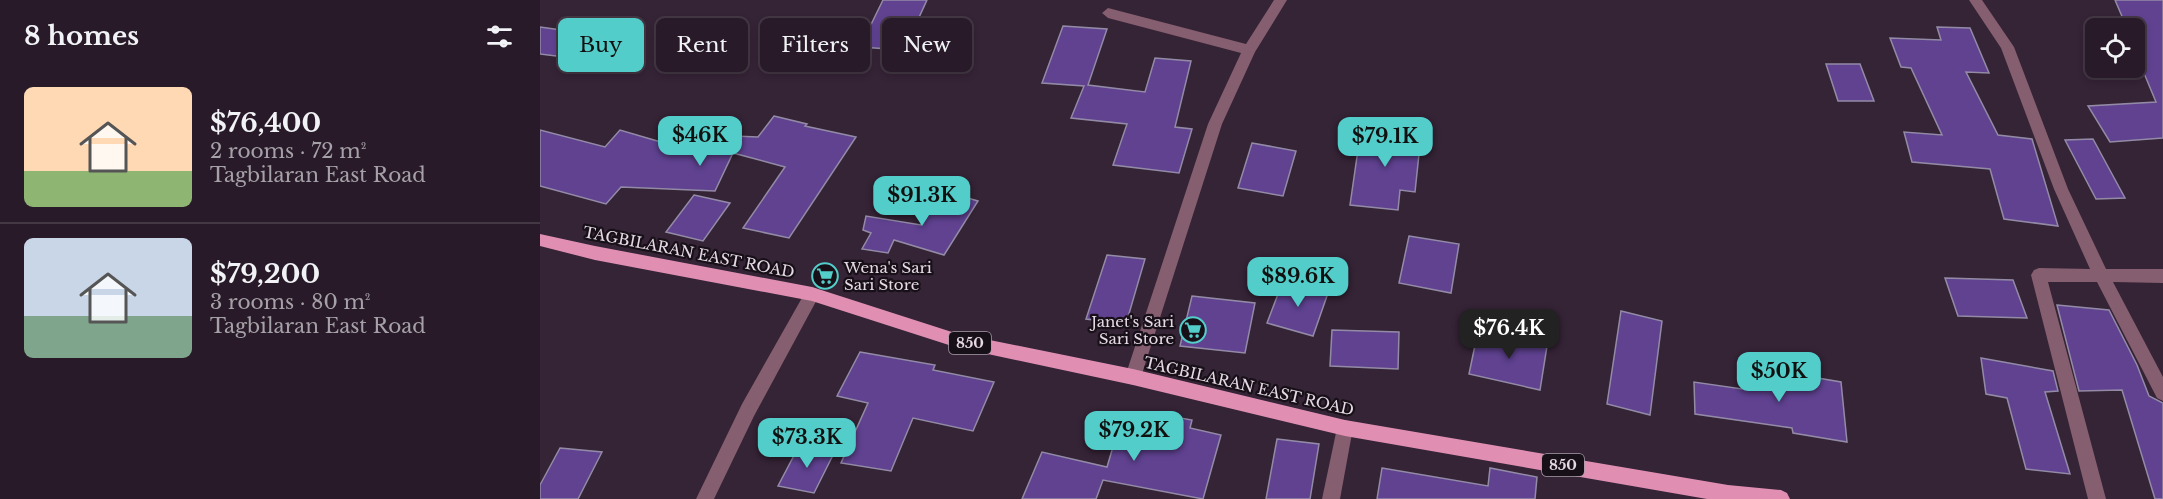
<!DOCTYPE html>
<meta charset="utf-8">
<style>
:root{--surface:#281a28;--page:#302330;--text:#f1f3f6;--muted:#a5a1a8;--line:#443845;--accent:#53cdc9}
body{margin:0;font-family:"Libre Baskerville",serif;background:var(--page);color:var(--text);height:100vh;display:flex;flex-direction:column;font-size:22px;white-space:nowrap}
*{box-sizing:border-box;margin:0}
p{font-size:20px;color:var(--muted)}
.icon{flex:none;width:33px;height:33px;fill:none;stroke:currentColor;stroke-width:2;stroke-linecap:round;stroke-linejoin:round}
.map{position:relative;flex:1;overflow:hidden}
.side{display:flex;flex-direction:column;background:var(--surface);width:540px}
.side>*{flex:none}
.banner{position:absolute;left:18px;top:18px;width:570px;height:54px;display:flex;gap:12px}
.buttons{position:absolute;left:1545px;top:18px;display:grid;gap:12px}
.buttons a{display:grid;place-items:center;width:60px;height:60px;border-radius:9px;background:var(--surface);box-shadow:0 3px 9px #0003,0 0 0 2px var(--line);font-size:30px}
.price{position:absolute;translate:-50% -51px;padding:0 14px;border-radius:12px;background:var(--accent);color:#111;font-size:20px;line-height:39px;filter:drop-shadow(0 2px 3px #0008)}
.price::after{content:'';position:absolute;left:50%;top:36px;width:18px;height:14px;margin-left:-9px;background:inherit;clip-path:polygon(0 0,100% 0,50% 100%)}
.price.selected{background:#222;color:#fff}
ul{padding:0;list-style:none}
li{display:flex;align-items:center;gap:18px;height:150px;padding:0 24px}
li+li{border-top:2px solid var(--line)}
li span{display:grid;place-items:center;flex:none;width:168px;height:120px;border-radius:9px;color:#555}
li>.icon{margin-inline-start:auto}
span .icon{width:72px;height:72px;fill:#fffc;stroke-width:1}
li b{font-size:26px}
h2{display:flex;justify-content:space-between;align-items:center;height:72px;padding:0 24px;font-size:26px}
.pill{padding:0 21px;border-radius:9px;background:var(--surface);box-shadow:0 3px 9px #0003,0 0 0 2px var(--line);font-size:21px;line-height:54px}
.pill.selected{background:var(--accent);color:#111}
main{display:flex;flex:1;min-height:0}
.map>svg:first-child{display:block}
.building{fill:#604291;stroke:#938ba6;stroke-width:1.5}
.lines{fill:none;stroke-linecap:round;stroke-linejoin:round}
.minor{fill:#855e6f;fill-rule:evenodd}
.major{fill:#e08fb3;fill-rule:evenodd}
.labels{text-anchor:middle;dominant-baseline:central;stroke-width:4.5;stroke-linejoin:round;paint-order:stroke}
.shield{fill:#181018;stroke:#a89da8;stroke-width:1.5}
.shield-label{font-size:14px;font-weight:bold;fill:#e5d9e5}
.street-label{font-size:15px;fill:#e5d9e5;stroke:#181018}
.poi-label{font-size:15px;fill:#e5d9e5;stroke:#181018;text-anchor:start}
</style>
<main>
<section class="side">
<h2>8 homes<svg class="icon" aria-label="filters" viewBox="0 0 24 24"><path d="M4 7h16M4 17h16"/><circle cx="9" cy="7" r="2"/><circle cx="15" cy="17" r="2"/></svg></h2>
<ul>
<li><span style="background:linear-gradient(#ffd9b3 70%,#8fb573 0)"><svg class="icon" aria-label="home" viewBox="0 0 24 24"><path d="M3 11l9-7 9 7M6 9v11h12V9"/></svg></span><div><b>$76,400</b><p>2 rooms · 72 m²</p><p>Tagbilaran East Road</p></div></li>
<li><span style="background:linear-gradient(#c9d6e8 65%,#7fa58c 0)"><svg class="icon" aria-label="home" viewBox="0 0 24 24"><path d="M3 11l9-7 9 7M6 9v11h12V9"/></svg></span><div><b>$79,200</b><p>3 rooms · 80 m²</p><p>Tagbilaran East Road</p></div></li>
</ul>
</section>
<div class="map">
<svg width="1623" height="499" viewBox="0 0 1623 499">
<rect width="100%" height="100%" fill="#352336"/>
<g class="building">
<polygon points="343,0 387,0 364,50 320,47"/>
<polygon points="1575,0 1623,0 1623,138 1570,142 1548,106 1616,102 1594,49 1594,28 1587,28"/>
<polygon points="523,26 567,29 548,85 605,92 615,58 651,61 635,127 652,129 639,173 573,165 587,124 531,118 544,86 502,83"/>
<polygon points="0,27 36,32 16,56 0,54"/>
<polygon points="1397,27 1430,28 1449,73 1426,72 1458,135 1492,139 1518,226 1464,219 1450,169 1372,162 1364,132 1402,135 1371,68 1361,67 1350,38 1401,40"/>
<polygon points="1286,64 1320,64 1334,101 1298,101"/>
<polygon points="234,116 267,124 265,126 316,137 249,238 203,228 245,167 193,153 175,191 81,187 66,204 0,186 0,130 65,147 80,130 138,147 145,134 218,137"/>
<polygon points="821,129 881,135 875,192 860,190 858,210 810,205"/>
<polygon points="1553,139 1585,198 1556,199 1525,140"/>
<polygon points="712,143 756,151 743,196 698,188"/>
<polygon points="403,191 438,201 404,255 354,240 348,253 322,249 331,233 323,230 326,216 381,225"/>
<polygon points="154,195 190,203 163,241 126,232"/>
<polygon points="869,236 919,244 911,293 859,283"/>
<polygon points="567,255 605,259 586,324 546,319"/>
<polygon points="1405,278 1473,280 1487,318 1418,316"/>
<polygon points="743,281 788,293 773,336 727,323"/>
<polygon points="652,296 715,303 705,353 640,346"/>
<polygon points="1517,305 1569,310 1597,365 1609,396 1623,403 1623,499 1615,499 1582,390 1539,391"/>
<polygon points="1081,311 1122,321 1110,415 1067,404"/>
<polygon points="792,330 859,332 858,369 790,366"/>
<polygon points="938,331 1007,346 1000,390 929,374"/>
<polygon points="320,352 395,365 393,370 454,382 433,431 373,418 351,471 301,463 328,403 297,396"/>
<polygon points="1441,358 1513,371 1518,391 1505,392 1530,474 1486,469 1467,398 1446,394"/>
<polygon points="1201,370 1249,376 1248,373 1301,382 1307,442 1253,433 1252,428 1155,414 1154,382 1202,389"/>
<polygon points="583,413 616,418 618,414 652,420 650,428 681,435 663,499 563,480 556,499 482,499 502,452 567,467"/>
<polygon points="737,439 779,444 770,499 726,499"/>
<polygon points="260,444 295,451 274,493 238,486"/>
<polygon points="20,448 62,452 38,499 0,499 0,485"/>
<polygon points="842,468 948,486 950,468 997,477 995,499 837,499"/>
</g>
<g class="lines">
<g class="minor">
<polygon points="734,0 747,0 715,52 682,124 601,377 599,382 593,385 587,382 585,377 668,124 701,53 568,18 562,13 568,8 706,44"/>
<polygon points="1429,0 1442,0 1474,47 1528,189 1566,269 1623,269 1623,283 1573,282 1623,377 1623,401 1617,398 1557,282 1508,282 1566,499 1548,499 1491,275 1494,270 1499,268 1550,269 1514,189 1461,48"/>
<polygon points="272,287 277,289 280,294 214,416 174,499 156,499 202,404 267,289"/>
<polygon points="805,420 811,422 813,428 800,499 782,499 797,428 799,422"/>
</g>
<polygon class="major" points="0,234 55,246 272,287 415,333 593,369 805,420 1188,485 1241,490 1247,493 1250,499 1167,499 805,436 593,385 415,347 272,301 55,260 0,246"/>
</g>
<defs>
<g id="supermarket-ring" transform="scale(1.35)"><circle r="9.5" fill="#181018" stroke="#53cdc9" stroke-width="1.5"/><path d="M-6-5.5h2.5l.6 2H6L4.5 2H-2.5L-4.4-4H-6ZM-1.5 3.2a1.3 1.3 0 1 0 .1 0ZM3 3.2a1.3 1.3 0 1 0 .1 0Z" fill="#53cdc9"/></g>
</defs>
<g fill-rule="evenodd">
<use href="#supermarket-ring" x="285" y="276"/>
<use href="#supermarket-ring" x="653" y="330"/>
</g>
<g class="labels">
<g class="shield">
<rect x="409" y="332" width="42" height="22" rx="4.5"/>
<rect x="1002" y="454" width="42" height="22" rx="4.5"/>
</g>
<g class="shield-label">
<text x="430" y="343">850</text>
<text x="1023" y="465">850</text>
</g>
<g class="street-label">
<text transform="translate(149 252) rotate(11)">TAGBILARAN EAST ROAD</text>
<text transform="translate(709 386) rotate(13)">TAGBILARAN EAST ROAD</text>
</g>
<g class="poi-label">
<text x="304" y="267">Wena's Sari<tspan x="304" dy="17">Sari Store</tspan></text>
<text x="634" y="321" text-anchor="end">Janet's Sari<tspan x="634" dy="17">Sari Store</tspan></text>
</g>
</g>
</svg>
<div class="buttons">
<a><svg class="icon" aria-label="locate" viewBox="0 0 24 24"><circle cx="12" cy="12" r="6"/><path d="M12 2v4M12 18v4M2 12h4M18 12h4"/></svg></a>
</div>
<b class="price" style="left:160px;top:167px">$46K</b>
<b class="price" style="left:845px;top:168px">$79.1K</b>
<b class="price" style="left:382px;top:227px">$91.3K</b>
<b class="price" style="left:758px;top:308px">$89.6K</b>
<b class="price selected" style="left:969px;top:360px">$76.4K</b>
<b class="price" style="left:1239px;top:403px">$50K</b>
<b class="price" style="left:594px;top:462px">$79.2K</b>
<b class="price" style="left:267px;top:469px">$73.3K</b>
<div class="banner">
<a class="pill selected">Buy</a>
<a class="pill">Rent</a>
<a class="pill">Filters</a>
<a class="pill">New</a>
</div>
</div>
</main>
